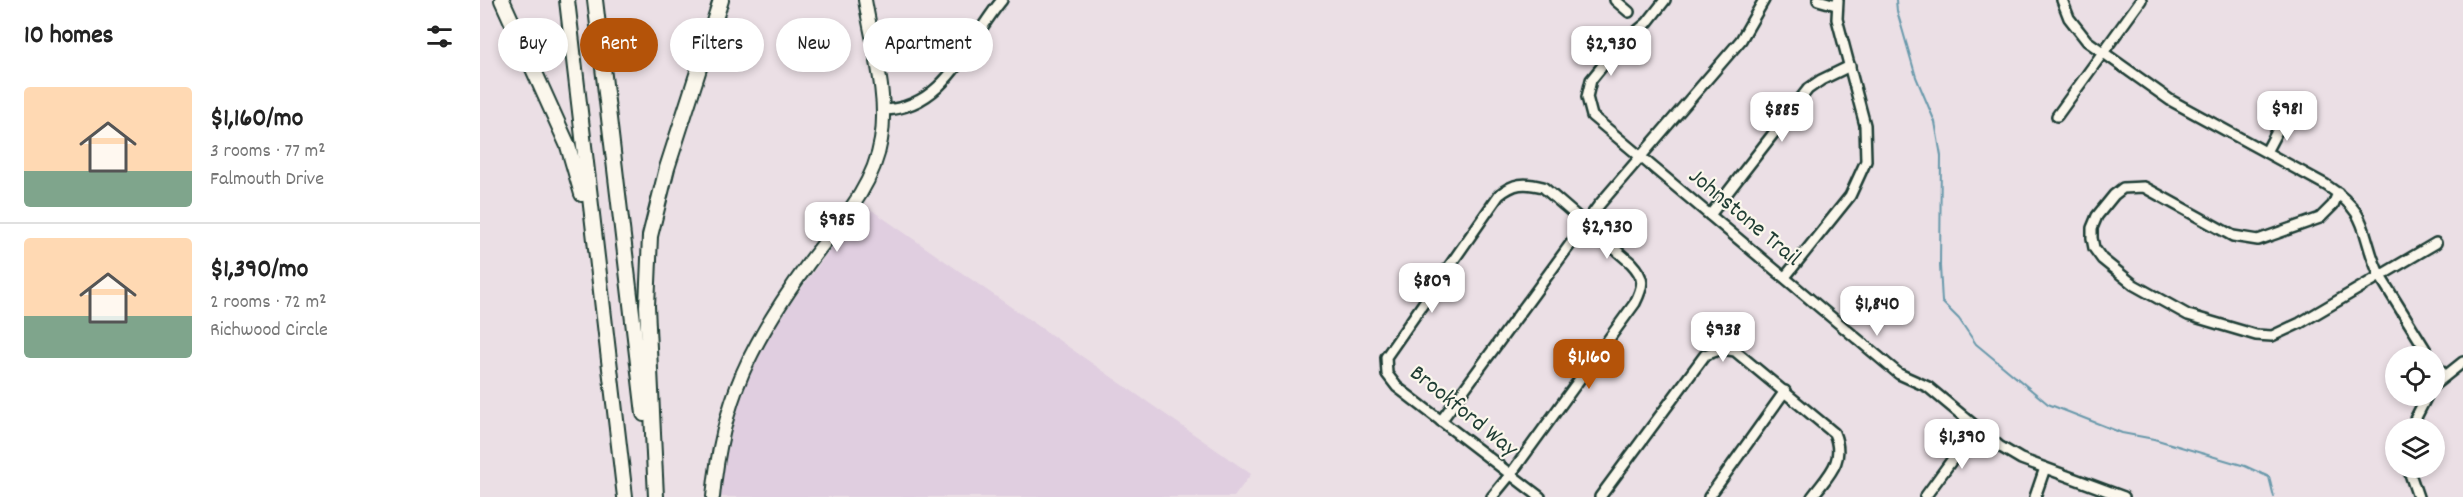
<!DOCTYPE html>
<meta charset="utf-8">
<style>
:root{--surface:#fff;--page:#f6f6f6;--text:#222;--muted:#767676;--line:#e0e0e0;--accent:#b45309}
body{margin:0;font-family:Dekko,sans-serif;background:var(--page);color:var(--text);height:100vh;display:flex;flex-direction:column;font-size:22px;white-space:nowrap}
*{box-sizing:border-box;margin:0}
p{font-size:20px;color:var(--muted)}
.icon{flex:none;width:33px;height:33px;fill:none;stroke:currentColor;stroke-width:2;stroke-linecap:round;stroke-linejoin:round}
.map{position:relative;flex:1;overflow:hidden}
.details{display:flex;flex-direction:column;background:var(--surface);width:480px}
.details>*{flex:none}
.top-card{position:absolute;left:18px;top:18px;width:570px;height:54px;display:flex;gap:12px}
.buttons{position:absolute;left:1905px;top:346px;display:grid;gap:12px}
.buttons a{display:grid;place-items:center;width:60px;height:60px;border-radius:50%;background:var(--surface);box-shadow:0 3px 9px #0003;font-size:30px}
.price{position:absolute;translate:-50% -51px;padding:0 14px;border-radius:12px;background:#fff;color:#222;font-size:20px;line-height:39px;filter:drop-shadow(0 2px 3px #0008)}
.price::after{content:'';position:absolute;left:50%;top:36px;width:18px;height:14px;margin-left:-9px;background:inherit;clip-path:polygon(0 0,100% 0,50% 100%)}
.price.selected{background:var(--accent);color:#fff}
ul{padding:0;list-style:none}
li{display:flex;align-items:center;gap:18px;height:150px;padding:0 24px}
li+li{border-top:2px solid var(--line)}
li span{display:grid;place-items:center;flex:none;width:168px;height:120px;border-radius:6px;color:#555}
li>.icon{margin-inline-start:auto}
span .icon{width:72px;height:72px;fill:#fffc;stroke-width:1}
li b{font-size:26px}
h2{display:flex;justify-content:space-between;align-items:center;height:72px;padding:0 24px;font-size:26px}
.tag{padding:0 21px;border-radius:27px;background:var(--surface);box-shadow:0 3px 9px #0003;font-size:21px;line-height:54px}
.tag.selected{background:var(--accent);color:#fff}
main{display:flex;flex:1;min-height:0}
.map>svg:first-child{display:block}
.built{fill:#e0cee0}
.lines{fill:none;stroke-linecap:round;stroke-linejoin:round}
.stream{stroke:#6999ab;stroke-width:2}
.minor-casing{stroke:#1f3d34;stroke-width:14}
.major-casing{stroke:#1f3d34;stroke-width:16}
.highway-casing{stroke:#1f3d34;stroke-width:18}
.minor{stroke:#fbf7ec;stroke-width:9}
.major{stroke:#fbf7ec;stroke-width:12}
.highway{stroke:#fbf7ec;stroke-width:14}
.labels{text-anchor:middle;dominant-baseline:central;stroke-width:4.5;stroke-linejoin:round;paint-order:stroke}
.street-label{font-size:24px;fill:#1f3d34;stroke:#fbf7ec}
</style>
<main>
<section class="details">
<h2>10 homes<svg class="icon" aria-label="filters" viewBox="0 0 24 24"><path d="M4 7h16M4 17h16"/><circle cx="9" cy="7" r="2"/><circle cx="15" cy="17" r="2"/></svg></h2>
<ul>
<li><span style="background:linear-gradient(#ffd9b3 70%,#7fa58c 0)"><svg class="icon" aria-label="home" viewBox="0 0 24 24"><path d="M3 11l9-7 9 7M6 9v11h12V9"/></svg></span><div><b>$1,160/mo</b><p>3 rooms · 77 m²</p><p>Falmouth Drive</p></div></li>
<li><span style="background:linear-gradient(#ffd9b3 65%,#7fa58c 0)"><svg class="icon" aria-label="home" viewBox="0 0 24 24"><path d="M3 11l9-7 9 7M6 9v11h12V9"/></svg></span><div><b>$1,390/mo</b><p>2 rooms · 72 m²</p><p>Richwood Circle</p></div></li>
</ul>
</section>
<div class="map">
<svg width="1983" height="497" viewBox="0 0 1983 497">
<rect width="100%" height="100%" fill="#ebdfe5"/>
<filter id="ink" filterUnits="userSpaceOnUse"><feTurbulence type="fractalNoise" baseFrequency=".0167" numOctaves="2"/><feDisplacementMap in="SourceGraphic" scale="12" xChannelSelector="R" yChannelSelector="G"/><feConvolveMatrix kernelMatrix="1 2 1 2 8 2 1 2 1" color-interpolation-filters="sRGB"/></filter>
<g filter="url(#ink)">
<polygon class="built" points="383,204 771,474 754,497 241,497 243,473 255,411 273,366 291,330"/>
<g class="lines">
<polyline class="stream" points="1416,0 1417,11 1436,77 1455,122 1461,156 1460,266 1462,302 1479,319 1496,344 1568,404 1642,433 1674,439 1765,466 1789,477 1794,497"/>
<g class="minor-casing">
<g id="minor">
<polyline points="1135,0 1149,12"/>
<polyline points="1185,0 1167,23 1137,48 1111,80 1107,97 1112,116 1419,374 1448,387 1519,446 1541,459 1644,497"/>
<polyline points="1338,0 1356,5"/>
<path d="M1582,0L1589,18L1607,41L1690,100L1846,185C1893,216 1879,233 1900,276L1950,357"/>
<path d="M403,110C467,108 486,43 522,0"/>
<polyline points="1577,116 1661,0"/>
<polyline points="1786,152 1804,118"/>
<polyline points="1858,193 1853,205 1840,218 1778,240 1753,236 1664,187 1643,188 1634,195 1617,216 1612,228 1612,238 1614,248 1622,259 1654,285 1708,315 1776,335 1792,336 1820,323 1956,243"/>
<polyline points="1230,215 1328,89 1341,80 1370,66"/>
<polyline points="1305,277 1370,196 1386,161 1385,125 1357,19 1358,0"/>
<polyline points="1954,363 1965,376"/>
<polyline points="1954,385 1983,362"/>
<polyline points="961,421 1119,205 1261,40 1284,0"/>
<polyline points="1930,429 1947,396"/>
<polyline points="1928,468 1938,497"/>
<path d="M1012,497L1030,475L1155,303C1164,285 1165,278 1151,263L1063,187C1044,182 1034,183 1019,195L906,357L907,374L917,387L1060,497"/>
<path d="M1120,497L1225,355L1242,349L1255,351L1354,433C1366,462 1348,475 1332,497"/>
<polyline points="1229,497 1305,391"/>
<polyline points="1445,497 1496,427"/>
<polyline points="1555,497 1565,468"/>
</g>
</g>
<g class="major-casing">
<path id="major" d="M233,497C242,399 271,343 328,264C357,225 393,190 401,140C409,97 392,43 385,0"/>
</g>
<g class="highway-casing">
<g id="highway">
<polyline points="22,0 88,146 102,194"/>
<polyline points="87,0 145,497"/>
<polyline points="115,0 164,414"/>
<polyline points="176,497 167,306 170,236 187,168 241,0"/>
</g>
</g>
<use href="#minor" class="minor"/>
<use href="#major" class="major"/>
<use href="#highway" class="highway"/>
</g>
</g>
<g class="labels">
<g class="street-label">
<text transform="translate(1264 218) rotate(40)">Johnstone Trail</text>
<text transform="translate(983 412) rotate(39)">Brookford Way</text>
</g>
</g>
</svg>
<div class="buttons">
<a><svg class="icon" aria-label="locate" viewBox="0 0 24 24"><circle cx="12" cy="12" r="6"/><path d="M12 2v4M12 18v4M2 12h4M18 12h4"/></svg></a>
<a><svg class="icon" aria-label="layers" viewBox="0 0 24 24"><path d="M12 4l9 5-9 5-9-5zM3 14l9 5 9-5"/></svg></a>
</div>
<b class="price" style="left:1131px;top:77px">$2,930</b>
<b class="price" style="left:1807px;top:142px">$981</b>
<b class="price" style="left:1302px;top:143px">$885</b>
<b class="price" style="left:357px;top:253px">$985</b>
<b class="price" style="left:1127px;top:260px">$2,930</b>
<b class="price" style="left:952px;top:314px">$809</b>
<b class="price" style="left:1397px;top:337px">$1,840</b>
<b class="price" style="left:1243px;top:363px">$938</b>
<b class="price selected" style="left:1109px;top:390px">$1,160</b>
<b class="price" style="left:1482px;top:470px">$1,390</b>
<div class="top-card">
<a class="tag">Buy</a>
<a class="tag selected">Rent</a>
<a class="tag">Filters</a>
<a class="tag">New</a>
<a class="tag">Apartment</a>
</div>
</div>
</main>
